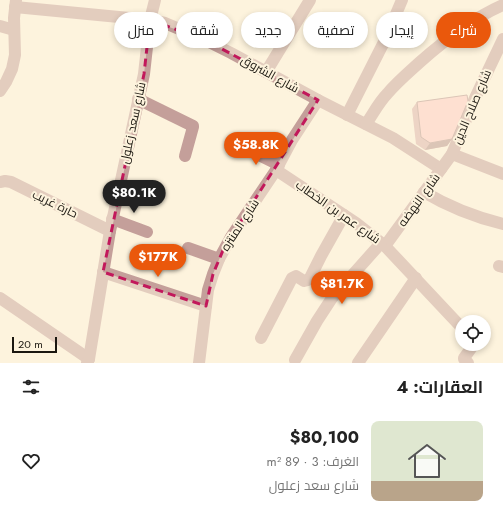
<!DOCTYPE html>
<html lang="ar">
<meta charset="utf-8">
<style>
:root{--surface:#fff;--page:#f6f6f6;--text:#222;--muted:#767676;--line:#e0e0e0;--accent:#ea580c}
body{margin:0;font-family:Jost,Cairo,sans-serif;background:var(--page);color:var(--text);direction:rtl;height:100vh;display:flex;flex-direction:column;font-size:15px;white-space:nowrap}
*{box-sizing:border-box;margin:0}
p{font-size:13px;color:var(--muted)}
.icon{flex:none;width:22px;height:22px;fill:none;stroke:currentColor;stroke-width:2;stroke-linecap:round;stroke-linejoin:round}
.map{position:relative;height:363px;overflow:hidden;direction:ltr}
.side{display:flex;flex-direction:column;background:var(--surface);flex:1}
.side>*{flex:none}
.hud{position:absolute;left:12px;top:12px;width:479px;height:36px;direction:rtl;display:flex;gap:8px}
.controls{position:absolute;left:455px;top:315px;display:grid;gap:8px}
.controls a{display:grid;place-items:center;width:36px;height:36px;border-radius:50%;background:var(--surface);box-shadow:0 2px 6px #0003;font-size:20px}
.scale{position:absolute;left:12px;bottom:10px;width:45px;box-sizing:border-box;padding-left:4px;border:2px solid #1b1710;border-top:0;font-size:11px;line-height:14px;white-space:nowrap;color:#1b1710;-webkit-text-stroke:3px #fdf3dd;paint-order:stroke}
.price{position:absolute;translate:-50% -34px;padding:0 9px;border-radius:14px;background:var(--accent);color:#fff;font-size:13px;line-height:26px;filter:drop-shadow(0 1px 2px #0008)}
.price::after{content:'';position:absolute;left:50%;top:24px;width:12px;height:9px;margin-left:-6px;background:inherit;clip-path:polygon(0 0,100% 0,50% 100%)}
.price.selected{background:#222;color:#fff}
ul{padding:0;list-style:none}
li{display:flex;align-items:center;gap:12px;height:100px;padding:0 20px}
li+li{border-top:1px solid var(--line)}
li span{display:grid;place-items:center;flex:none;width:112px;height:80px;border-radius:8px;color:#555}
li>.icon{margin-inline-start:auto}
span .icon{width:48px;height:48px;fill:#fffc;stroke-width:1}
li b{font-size:17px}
h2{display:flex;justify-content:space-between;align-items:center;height:48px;padding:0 20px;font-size:17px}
.pill{padding:0 14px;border-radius:18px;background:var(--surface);box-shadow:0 2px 6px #0003;font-size:14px;line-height:36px}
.pill.selected{background:var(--accent);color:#fff}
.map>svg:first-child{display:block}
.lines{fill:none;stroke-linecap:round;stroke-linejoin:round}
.minor{stroke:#c49f9a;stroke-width:12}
.wall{fill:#daafa8}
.shaded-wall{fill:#b28e88}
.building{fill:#fecbc3;stroke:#b28e88}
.marked{fill:none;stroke:#c2185b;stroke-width:3;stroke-dasharray:8 5;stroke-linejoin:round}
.labels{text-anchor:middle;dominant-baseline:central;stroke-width:4;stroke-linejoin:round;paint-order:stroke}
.street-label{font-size:12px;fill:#1b1710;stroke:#fdf3dd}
</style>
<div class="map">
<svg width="503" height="363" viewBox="0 0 503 363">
<rect width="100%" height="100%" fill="#fdf3dd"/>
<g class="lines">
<g class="minor">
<polyline points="15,7 150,20 165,23 205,40 231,53 318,100 393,138 441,169"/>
<polyline points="0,26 14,30"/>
<polyline points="266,72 310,0"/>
<polyline points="0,91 6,82 12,69 15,55 14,18 16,0"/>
<polyline points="138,99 193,126 193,127 185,156"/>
<polyline points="347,115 385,40 402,0"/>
<path d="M366,124C373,114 379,102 387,94C397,82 409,72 420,62C445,40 473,18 503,5"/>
<polyline points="243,147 279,165"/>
<polyline points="452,154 503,174"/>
<polyline points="276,170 356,223 385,246 462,328"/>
<polyline points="0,182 5,181 11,182 110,231"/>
<path d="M424,192C449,207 475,217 503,224"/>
<polyline points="112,219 147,232"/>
<polyline points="385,246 452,154 475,98 503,39"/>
<polyline points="188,248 219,259"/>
<polyline points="499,266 503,267"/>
<polyline points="103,272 206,306"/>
<polyline points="0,298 89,359"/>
<polyline points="261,338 292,278 296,276 304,281 308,280 311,276 321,256 344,215"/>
<polyline points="295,360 317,321 332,298 381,243"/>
<polyline points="87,363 89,359 110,231 144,74 150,20 155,0"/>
<polyline points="199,363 208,290 213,274 219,259 231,237 276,170 292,140 318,100"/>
<polyline points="358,363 416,278"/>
<polyline points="468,363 464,359 464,358 472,347 472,344"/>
</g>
</g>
<polygon class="wall" points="417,102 452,139 447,146 425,150 416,144 412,109"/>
<polygon class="shaded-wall" points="452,139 447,146 425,150 430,143"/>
<polygon class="building" points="467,95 468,101 452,139 430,143 421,137 417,102"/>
<path d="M0 0H503V363H0ZM150,20L205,40L318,100L224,248L213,274L206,306L103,272L144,74Z" fill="#fdf3dd" fill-opacity=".55" fill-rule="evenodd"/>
<path class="marked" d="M150,20L205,40L318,100L224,248L213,274L206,306L103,272L144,74Z"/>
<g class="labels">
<g class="street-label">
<text transform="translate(270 74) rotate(29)">شارع الشروق</text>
<text transform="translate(472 107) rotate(-67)">شارع صلاح الدين</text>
<text transform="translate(133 123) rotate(-78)">شارع سعد زعلول</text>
<text transform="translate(419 200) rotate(-54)">شارع النهضه</text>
<text transform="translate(55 204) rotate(26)">حارة غريب</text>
<text transform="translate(338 212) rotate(35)">شارع عمر بن الخطاب</text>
<text transform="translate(240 225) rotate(-57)">شارع المنتزه</text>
</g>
</g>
</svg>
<div class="controls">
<a><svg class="icon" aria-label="locate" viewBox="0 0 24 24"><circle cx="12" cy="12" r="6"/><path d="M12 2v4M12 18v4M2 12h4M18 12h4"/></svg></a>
</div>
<div class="scale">20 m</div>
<b class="price" style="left:256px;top:166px">$58.8K</b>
<b class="price selected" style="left:134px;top:214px">$80.1K</b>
<b class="price" style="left:158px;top:278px">$177K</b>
<b class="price" style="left:342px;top:305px">$81.7K</b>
<div class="hud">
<a class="pill selected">شراء</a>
<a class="pill">إيجار</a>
<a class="pill">تصفية</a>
<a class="pill">جديد</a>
<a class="pill">شقة</a>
<a class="pill">منزل</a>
</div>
</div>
<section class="side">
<h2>العقارات: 4<svg class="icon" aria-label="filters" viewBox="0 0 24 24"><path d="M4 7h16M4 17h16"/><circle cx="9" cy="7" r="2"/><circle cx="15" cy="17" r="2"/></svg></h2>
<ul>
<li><span style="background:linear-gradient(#dfe7d0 75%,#b9a48a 0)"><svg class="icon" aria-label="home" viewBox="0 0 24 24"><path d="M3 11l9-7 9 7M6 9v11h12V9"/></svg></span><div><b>$80,100</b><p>الغرف: 3 · 89 m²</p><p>شارع سعد زعلول</p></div><svg class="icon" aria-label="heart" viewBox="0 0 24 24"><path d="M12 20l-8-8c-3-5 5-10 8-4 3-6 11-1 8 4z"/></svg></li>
</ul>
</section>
